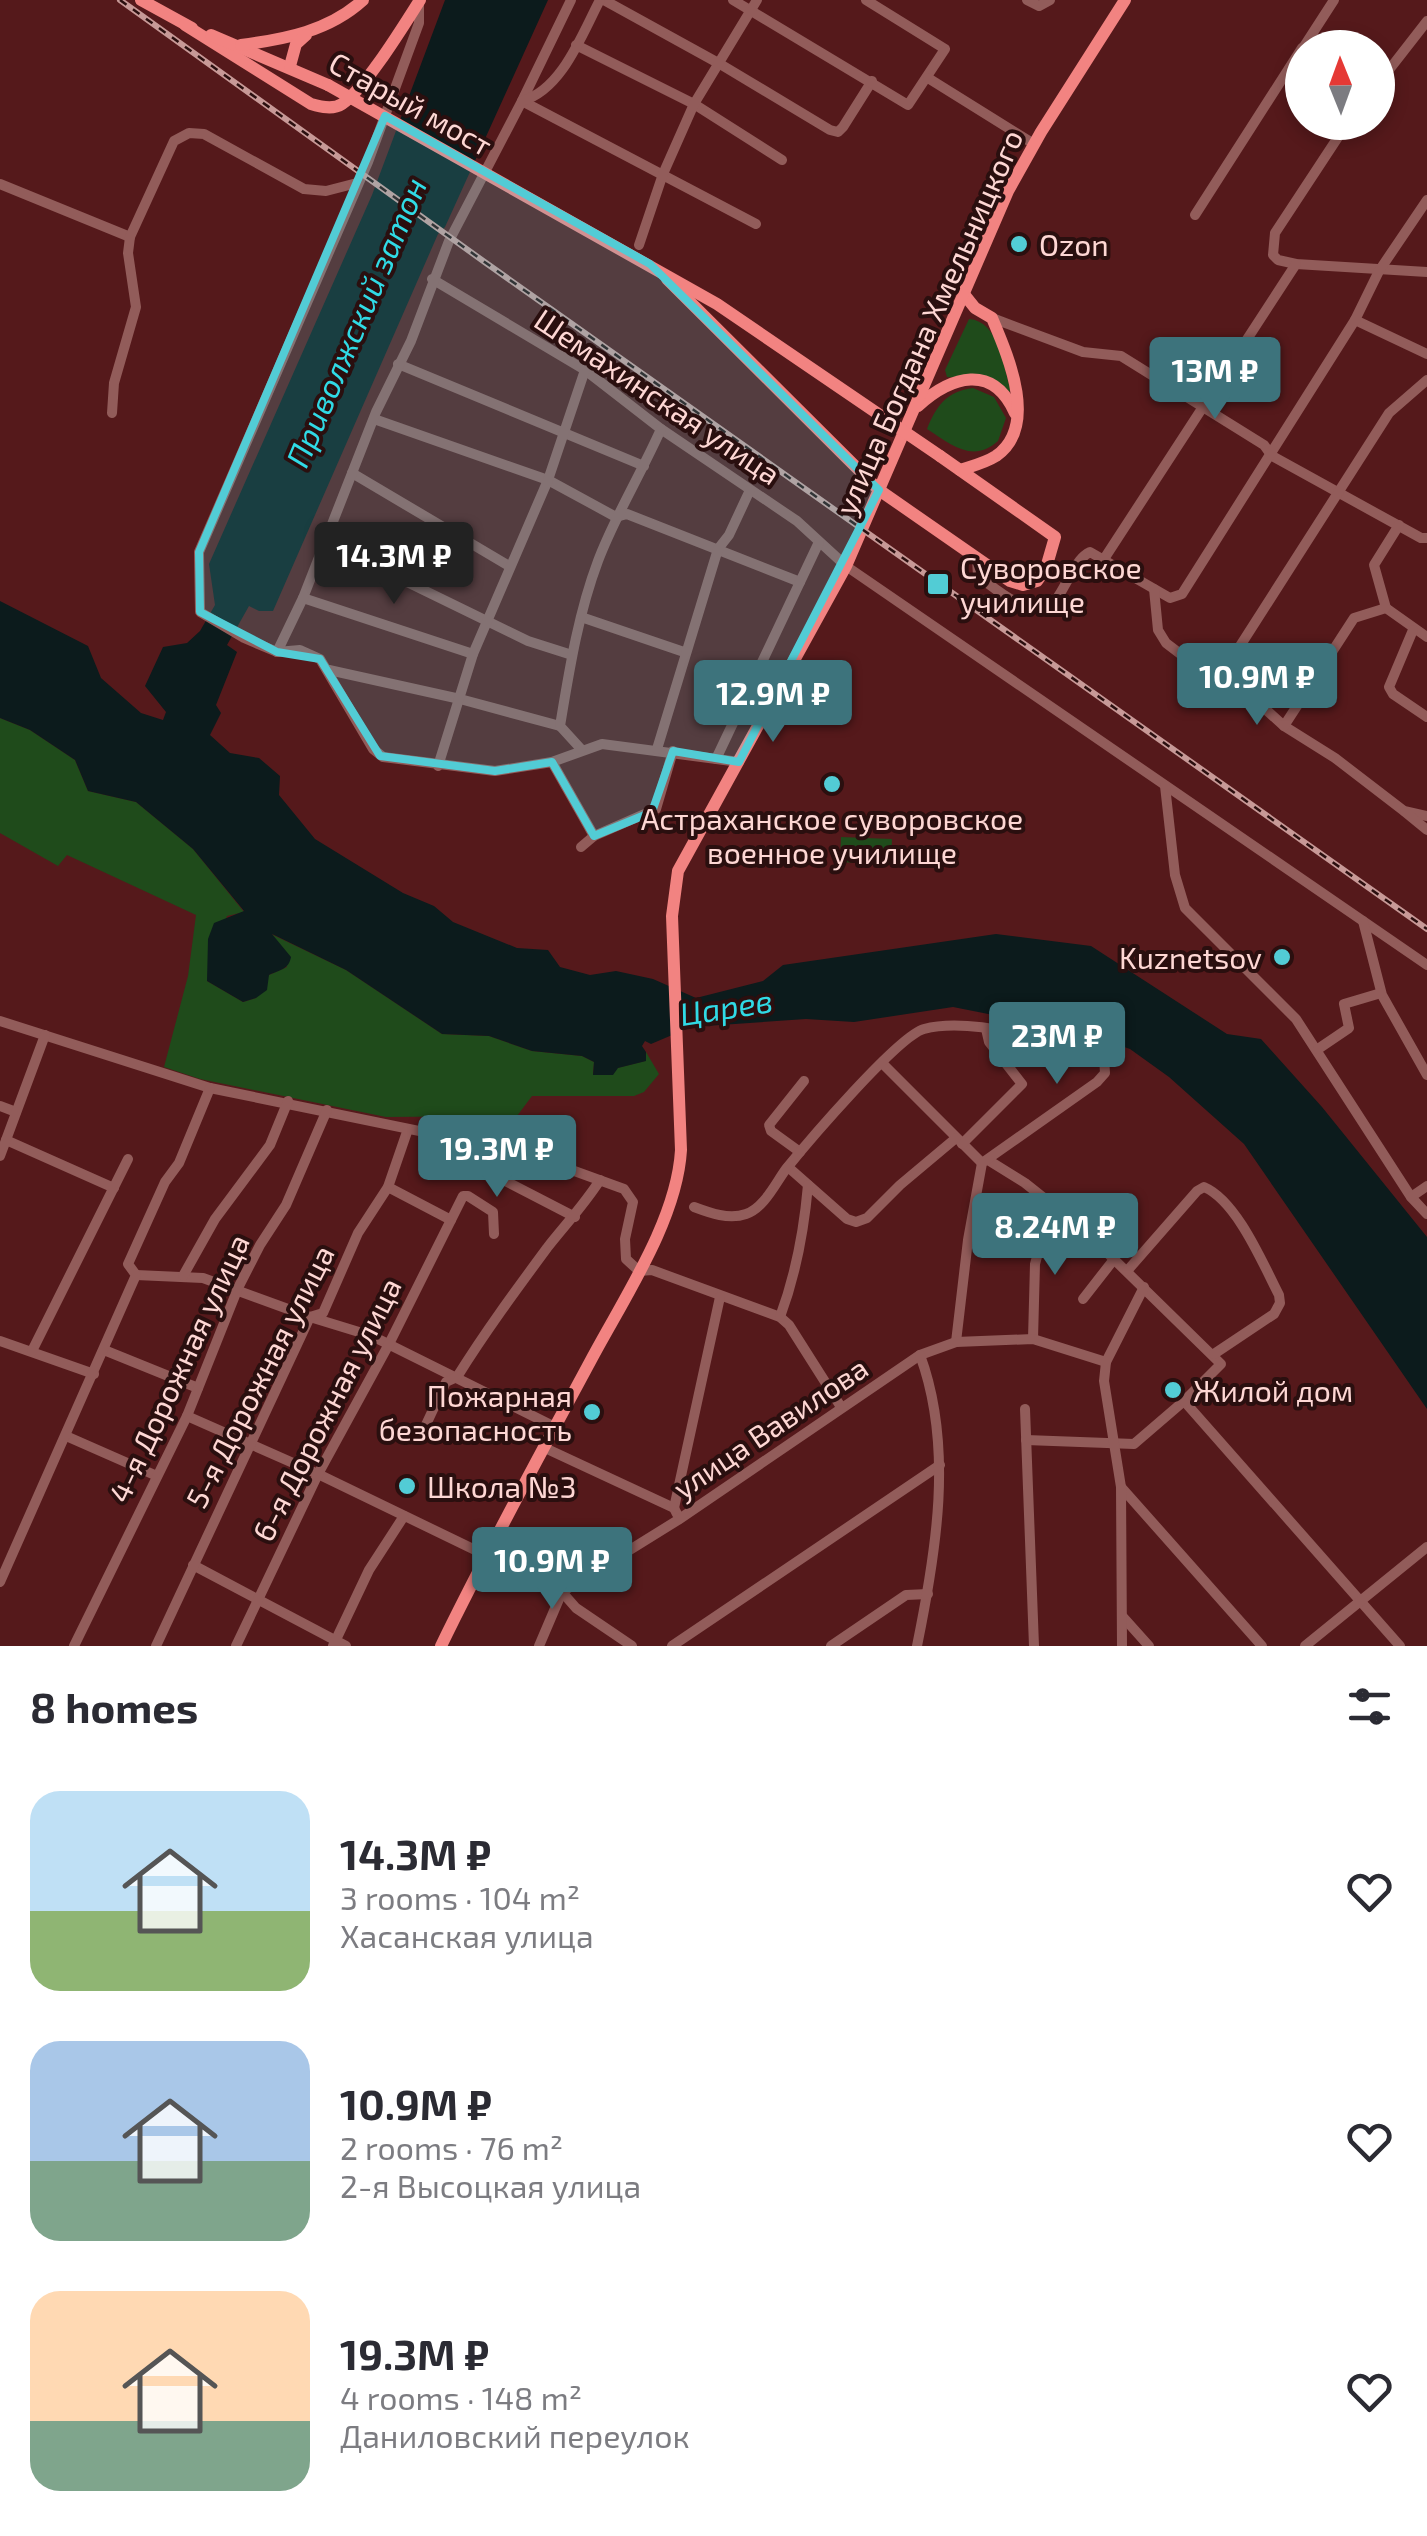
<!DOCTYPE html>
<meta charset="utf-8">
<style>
:root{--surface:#fff;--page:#f2f2f3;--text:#2b2b33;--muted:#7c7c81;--accent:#3d737c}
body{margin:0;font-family:"Exo 2",sans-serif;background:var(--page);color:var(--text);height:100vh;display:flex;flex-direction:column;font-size:38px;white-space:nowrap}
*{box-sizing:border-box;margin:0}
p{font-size:32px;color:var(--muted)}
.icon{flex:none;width:55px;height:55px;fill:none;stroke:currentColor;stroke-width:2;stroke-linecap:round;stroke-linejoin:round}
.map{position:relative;height:1646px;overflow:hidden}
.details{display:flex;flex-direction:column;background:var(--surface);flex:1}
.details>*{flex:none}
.needle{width:65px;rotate:359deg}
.tools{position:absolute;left:1285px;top:30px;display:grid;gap:20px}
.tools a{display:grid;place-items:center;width:110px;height:110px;border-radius:50%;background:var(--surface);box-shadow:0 5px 15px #0003;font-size:50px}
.price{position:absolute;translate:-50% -85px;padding:0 22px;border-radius:10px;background:var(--accent);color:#fff;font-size:32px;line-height:65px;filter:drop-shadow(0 2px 5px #0008)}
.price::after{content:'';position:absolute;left:50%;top:60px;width:30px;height:22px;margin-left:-15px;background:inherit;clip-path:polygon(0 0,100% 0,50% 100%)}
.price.on{background:#222;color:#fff}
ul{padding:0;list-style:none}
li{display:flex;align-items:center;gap:30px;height:250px;padding:0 30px}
li span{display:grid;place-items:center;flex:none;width:280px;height:200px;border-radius:30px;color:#555}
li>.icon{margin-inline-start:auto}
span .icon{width:120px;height:120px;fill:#fffc;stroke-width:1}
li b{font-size:42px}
h2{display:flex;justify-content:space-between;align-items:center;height:120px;padding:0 30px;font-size:42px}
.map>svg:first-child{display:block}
.green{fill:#1f4b1b}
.water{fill:#0c1b1c}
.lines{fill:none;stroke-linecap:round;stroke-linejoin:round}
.minor{stroke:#925c5a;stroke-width:10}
.major{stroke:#f28381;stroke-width:12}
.rail-casing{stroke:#c79997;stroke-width:6}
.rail{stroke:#2a0f0f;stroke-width:2.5;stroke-dasharray:8;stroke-linecap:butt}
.major-bridge{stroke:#f28381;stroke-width:12}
.marked{fill:#52ccd5;fill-opacity:0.2;stroke:#52ccd5;stroke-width:8;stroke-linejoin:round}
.poi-dot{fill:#52ccd5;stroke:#2a0f0f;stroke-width:4}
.labels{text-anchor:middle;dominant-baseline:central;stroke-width:8;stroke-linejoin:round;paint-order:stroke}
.street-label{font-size:30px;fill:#fed7d4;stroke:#2a0f0f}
.poi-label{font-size:30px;fill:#fed7d4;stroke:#2a0f0f;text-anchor:start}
.water-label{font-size:32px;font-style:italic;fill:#30dae5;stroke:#2a0f0f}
</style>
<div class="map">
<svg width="1427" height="1646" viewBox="0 0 1427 1646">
<rect width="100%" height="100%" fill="#55191b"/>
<g class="green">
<path d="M969,319C999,321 1003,366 1011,391L1008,392C985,366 975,379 947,377L945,370Z"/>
<path d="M973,388L994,397L1006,418L998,441C973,464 950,444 927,429C936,406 947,391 973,388Z"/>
<polygon points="0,718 30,730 75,760 88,791 136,802 193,849 244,912 227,916 207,981 243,1002 256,998 269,975 287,967 269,933 346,970 442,1034 489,1036 532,1051 582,1056 594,1062 593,1074 645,1061 646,1052 659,1074 644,1092 634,1096 532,1096 517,1116 386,1117 200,1079 164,1067 188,976 196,915 67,855 58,866 0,833"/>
<polygon points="841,837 892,839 891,865 840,862"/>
</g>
<path class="water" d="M445,0H548L445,227L438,234L273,611H259L249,606L227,645L237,652L216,705L221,713L210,735L230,753L259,758L280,776L279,795L315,839L403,893L434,906L453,922L517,948L548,950L560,967L590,975L616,971L653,979L696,998L763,981L783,965L996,934L1091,946L1227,1034L1261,1039L1322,1107L1427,1237V1409L1244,1144L1169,1077L1130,1049L1084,1033L953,1007L854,1022L806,1019L691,1027L651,1044L645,1041L642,1046L646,1052V1061L618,1068L613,1075H593L594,1062L582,1056L532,1051L489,1036L442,1034L346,970L272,934L291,957C289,969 280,970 269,975L267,990L256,998L243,1002L207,981L208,939L214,923L244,911L193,849L136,802L88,791L75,760L30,730L0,718V601L88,646L101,678L141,713L163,720L166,712L145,686L163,647L187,643L200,631L215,605L209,564L372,195Z"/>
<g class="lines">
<g class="minor">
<polyline points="571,0 522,101 756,224"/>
<polyline points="604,0 720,64 830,130 838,132 843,127 872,81"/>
<polyline points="733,0 908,105 945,49 866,0"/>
<polyline points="1027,0 1039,6 1050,0"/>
<polyline points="576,45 694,104 782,160"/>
<polyline points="1303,48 1334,0"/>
<polyline points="928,78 1034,144"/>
<polyline points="1378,84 1427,21"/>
<polyline points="1348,122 1275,233 1273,255 1278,260 1296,264 1427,272"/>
<polyline points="0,184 130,237"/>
<polyline points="1195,215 1302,48"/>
<polyline points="639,245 663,174 694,104 757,0"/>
<polyline points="432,279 585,370 661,429 797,521 846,566 1427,965"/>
<polyline points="992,318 1083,352 1121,356 1264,445 1272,456 1421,538 1427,538"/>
<polyline points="1355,320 1427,354"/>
<polyline points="398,364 644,466"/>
<polyline points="112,413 114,383 136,307 128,253 130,237 174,141 189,133 204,134 304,189 326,191 357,183"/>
<polyline points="374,419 548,480 616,517 627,514 800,582"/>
<polyline points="352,473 509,566"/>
<polyline points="323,541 528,641 572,655"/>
<path d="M977,559L978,576C995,588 1029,620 1052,604C1059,598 1065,584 1070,576C1076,566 1080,557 1090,552L1170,598L1182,594L1355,320L1379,271L1427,200"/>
<polyline points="1104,559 1296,264"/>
<polyline points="1154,589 1158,630 1166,643 1217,682 1253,698 1284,726 1335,758 1404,811 1427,816"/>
<polyline points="303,598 473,654"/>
<polyline points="1386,608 1427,637"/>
<polyline points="584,618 684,652"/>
<polyline points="1413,630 1389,687 1393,694 1427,717"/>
<polyline points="277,652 244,638 200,612 199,552 368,162 419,23 419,4"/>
<path d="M277,652L303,598L376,412L411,341L449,241L522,101C562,90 582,34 600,0"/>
<polyline points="277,652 300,650 320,659 373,749 383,757 495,771 552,762 602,744 739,762"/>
<polyline points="329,670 460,699 560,726"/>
<polyline points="1217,682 1389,413 1427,380"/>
<polyline points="1284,726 1354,618 1386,608 1374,565 1399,525"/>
<path d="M581,749L560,726C569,672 578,614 598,561C615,516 641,474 661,429"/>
<polyline points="657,749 718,549 729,535 750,490"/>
<polyline points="716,759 819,542"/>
<polyline points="552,762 594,836"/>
<polyline points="438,766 473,654 548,480 585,370"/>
<polyline points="1165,786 1175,875 1185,908 1296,1019 1411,1197 1427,1214"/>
<polyline points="1405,812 1427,830"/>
<polyline points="581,847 594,836 656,809 673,751"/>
<polyline points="1363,921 1382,995 1427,1075"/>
<polyline points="0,1021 210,1088 522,1152 624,1189 633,1202 625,1239 626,1259 639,1271 652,1270 780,1317 789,1325 841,1407"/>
<polyline points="1318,1049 1349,1028 1344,1004 1381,993"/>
<polyline points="883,1064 982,1163"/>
<polyline points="0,1106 16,1112"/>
<polyline points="6,1140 114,1188"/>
<polyline points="475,1143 477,1162 482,1169 575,1217"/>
<polyline points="962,1144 1022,1084 989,1042 986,1029"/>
<polyline points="800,1152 771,1131 769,1125 804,1081"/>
<polyline points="0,1156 45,1035"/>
<polyline points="988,1160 1025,1183 1084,1230 1221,1364 1184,1401 1134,1444 1026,1440"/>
<polyline points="788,1167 847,1219 856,1222 867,1218 900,1185 956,1138"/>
<polyline points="388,1187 451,1220"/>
<polyline points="1411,1197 1427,1186"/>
<path d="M694,1207C710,1213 729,1220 746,1214C764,1208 775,1184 786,1169C807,1143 898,1036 924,1029C973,1016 1057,1043 1104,1058L1105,1073L1097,1082L982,1163L968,1240L956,1342"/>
<path d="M1127,1271L1197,1191L1204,1187C1237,1201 1263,1264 1279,1295L1280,1303L1274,1314L1214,1354"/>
<polyline points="136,1275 203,1278 310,1317 372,1336 555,1427"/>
<polyline points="183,1276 215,1219 270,1145 288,1101"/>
<polyline points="1083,1299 1115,1258"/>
<path d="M780,1317C796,1274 804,1231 808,1185"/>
<polyline points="1033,1339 1035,1264 1041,1242 1057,1210"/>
<polyline points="0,1341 94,1374"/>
<polyline points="104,1350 198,1388"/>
<polyline points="32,1351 128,1159"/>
<polyline points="1184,1401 1400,1646"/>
<polyline points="1025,1409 1034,1646"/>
<polyline points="187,1416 318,1474 562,1592 576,1608 632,1646"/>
<path d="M423,1431L446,1382L457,1377C485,1332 516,1290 547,1248C565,1225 584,1205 600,1180"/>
<polyline points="66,1436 157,1476"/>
<polyline points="545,1448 674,1508 677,1514"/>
<polyline points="1121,1487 1262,1646"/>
<polyline points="674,1508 720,1297"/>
<polyline points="193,1565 346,1646"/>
<polyline points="0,1582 136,1275 128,1264 165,1182 179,1163 210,1088"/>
<polyline points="1123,1617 1149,1646"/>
<polyline points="74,1646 187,1416 238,1288 260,1245 286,1205 327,1110"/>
<polyline points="156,1646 310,1317 323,1313 358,1233 388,1187 408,1129"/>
<polyline points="236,1646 318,1474 389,1344 463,1196 468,1196 493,1212 494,1234"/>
<polyline points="333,1646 369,1570 404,1516"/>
<polyline points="539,1646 562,1592 678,1520 920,1355 956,1342 1033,1339 1106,1362"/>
<polyline points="672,1646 940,1465"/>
<polyline points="831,1646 906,1595 928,1594"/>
<path d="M917,1646C936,1553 954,1447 920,1355"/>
<polyline points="1122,1646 1121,1487 1104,1381 1106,1362 1144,1287"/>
<polyline points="1305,1646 1427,1547"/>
</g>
<g class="major">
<polyline points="141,0 192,28"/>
<path d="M185,25L311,104C321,107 333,110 342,104C365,89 404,25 420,0"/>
<polyline points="211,35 328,85"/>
<path d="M241,45C286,39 329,31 363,0"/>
<polyline points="290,66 296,44 306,35"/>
<polyline points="667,279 879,490 1010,581 1023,585 1037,581 1046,568 1055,537 940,456"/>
<path d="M918,406C951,376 993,363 1015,413"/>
<path d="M960,470C972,466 985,463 996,456C1039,426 1008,356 992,318L975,308L963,293"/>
<path d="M441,1646C488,1549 540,1455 591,1360C624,1298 677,1220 681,1150L672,916L678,871L846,566L1008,191L1041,132L1125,0"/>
</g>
<g class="rail-casing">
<polyline id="rail" points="120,0 486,263 1427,929"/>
</g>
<use href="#rail" class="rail"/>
<polyline class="major-bridge" points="328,85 717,304 940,456"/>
</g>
<path class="marked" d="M385,116L650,264L879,490L739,762L673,751L652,812L594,836L552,762L495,771L380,756L320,659L277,652L200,612L199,552Z"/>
<g class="poi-dot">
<circle cx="1019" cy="244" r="10"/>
<rect x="926" y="572" width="24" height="24" rx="5"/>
<circle cx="832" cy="784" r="10"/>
<circle cx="1282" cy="957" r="10"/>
<circle cx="1173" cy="1390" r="10"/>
<circle cx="592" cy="1412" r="10"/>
<circle cx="407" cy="1486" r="10"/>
</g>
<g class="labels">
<g class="street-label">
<text transform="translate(411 103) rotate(29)">Старый мост</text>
<text transform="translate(928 322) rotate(-66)">улица Богдана Хмельницкого</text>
<text transform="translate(658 396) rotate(34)">Шемахинская улица</text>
<text transform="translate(178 1368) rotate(-65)">4-я Дорожная улица</text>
<text transform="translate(259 1376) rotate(-63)">5-я Дорожная улица</text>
<text transform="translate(326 1409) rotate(-63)">6-я Дорожная улица</text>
<text transform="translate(770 1427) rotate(-34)">улица Вавилова</text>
</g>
<g class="poi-label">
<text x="1039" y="244">Ozon</text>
<text x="960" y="567">Суворовское<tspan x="960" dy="34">училище</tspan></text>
<text x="832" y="818" text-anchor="middle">Астраханское суворовское<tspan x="832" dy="34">военное училище</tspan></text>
<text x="1262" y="957" text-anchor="end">Kuznetsov</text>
<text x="1193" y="1390">Жилой дом</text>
<text x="572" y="1395" text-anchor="end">Пожарная<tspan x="572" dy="34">безопасность</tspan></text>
<text x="427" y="1486">Школа №3</text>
</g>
<g class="water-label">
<text transform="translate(355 322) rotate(-67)">Приволжский затон</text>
<text transform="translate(726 1006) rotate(-9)">Царев</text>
</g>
</g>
</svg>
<div class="tools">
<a><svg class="needle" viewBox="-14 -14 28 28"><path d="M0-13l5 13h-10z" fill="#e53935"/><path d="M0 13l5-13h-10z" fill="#7c7c81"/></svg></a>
</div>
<b class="price" style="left:1215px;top:422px">13M ₽</b>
<b class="price on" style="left:394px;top:607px">14.3M ₽</b>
<b class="price" style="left:1257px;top:728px">10.9M ₽</b>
<b class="price" style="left:773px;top:745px">12.9M ₽</b>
<b class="price" style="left:1057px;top:1087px">23M ₽</b>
<b class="price" style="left:497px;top:1200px">19.3M ₽</b>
<b class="price" style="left:1055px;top:1278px">8.24M ₽</b>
<b class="price" style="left:552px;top:1612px">10.9M ₽</b>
</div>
<section class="details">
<h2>8 homes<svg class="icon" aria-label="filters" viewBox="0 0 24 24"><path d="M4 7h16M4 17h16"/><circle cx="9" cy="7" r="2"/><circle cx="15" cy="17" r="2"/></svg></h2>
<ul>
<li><span style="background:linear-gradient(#bfe0f5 60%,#8fb573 0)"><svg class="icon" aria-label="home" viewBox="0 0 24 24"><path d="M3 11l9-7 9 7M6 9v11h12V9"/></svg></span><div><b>14.3M ₽</b><p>3 rooms · 104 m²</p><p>Хасанская улица</p></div><svg class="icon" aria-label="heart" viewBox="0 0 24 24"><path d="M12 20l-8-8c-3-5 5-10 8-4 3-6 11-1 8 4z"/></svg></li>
<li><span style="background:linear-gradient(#a9c7e8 60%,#7fa58c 0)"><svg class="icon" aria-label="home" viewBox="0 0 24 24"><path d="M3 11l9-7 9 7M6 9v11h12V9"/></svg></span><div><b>10.9M ₽</b><p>2 rooms · 76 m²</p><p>2-я Высоцкая улица</p></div><svg class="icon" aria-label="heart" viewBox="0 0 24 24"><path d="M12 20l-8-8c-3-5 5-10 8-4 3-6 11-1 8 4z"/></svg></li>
<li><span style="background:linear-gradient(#ffd9b3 65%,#7fa58c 0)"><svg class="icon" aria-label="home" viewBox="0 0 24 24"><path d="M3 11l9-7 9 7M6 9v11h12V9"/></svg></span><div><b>19.3M ₽</b><p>4 rooms · 148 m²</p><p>Даниловский переулок</p></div><svg class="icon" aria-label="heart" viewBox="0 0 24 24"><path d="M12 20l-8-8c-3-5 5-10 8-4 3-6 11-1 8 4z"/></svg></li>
</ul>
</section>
